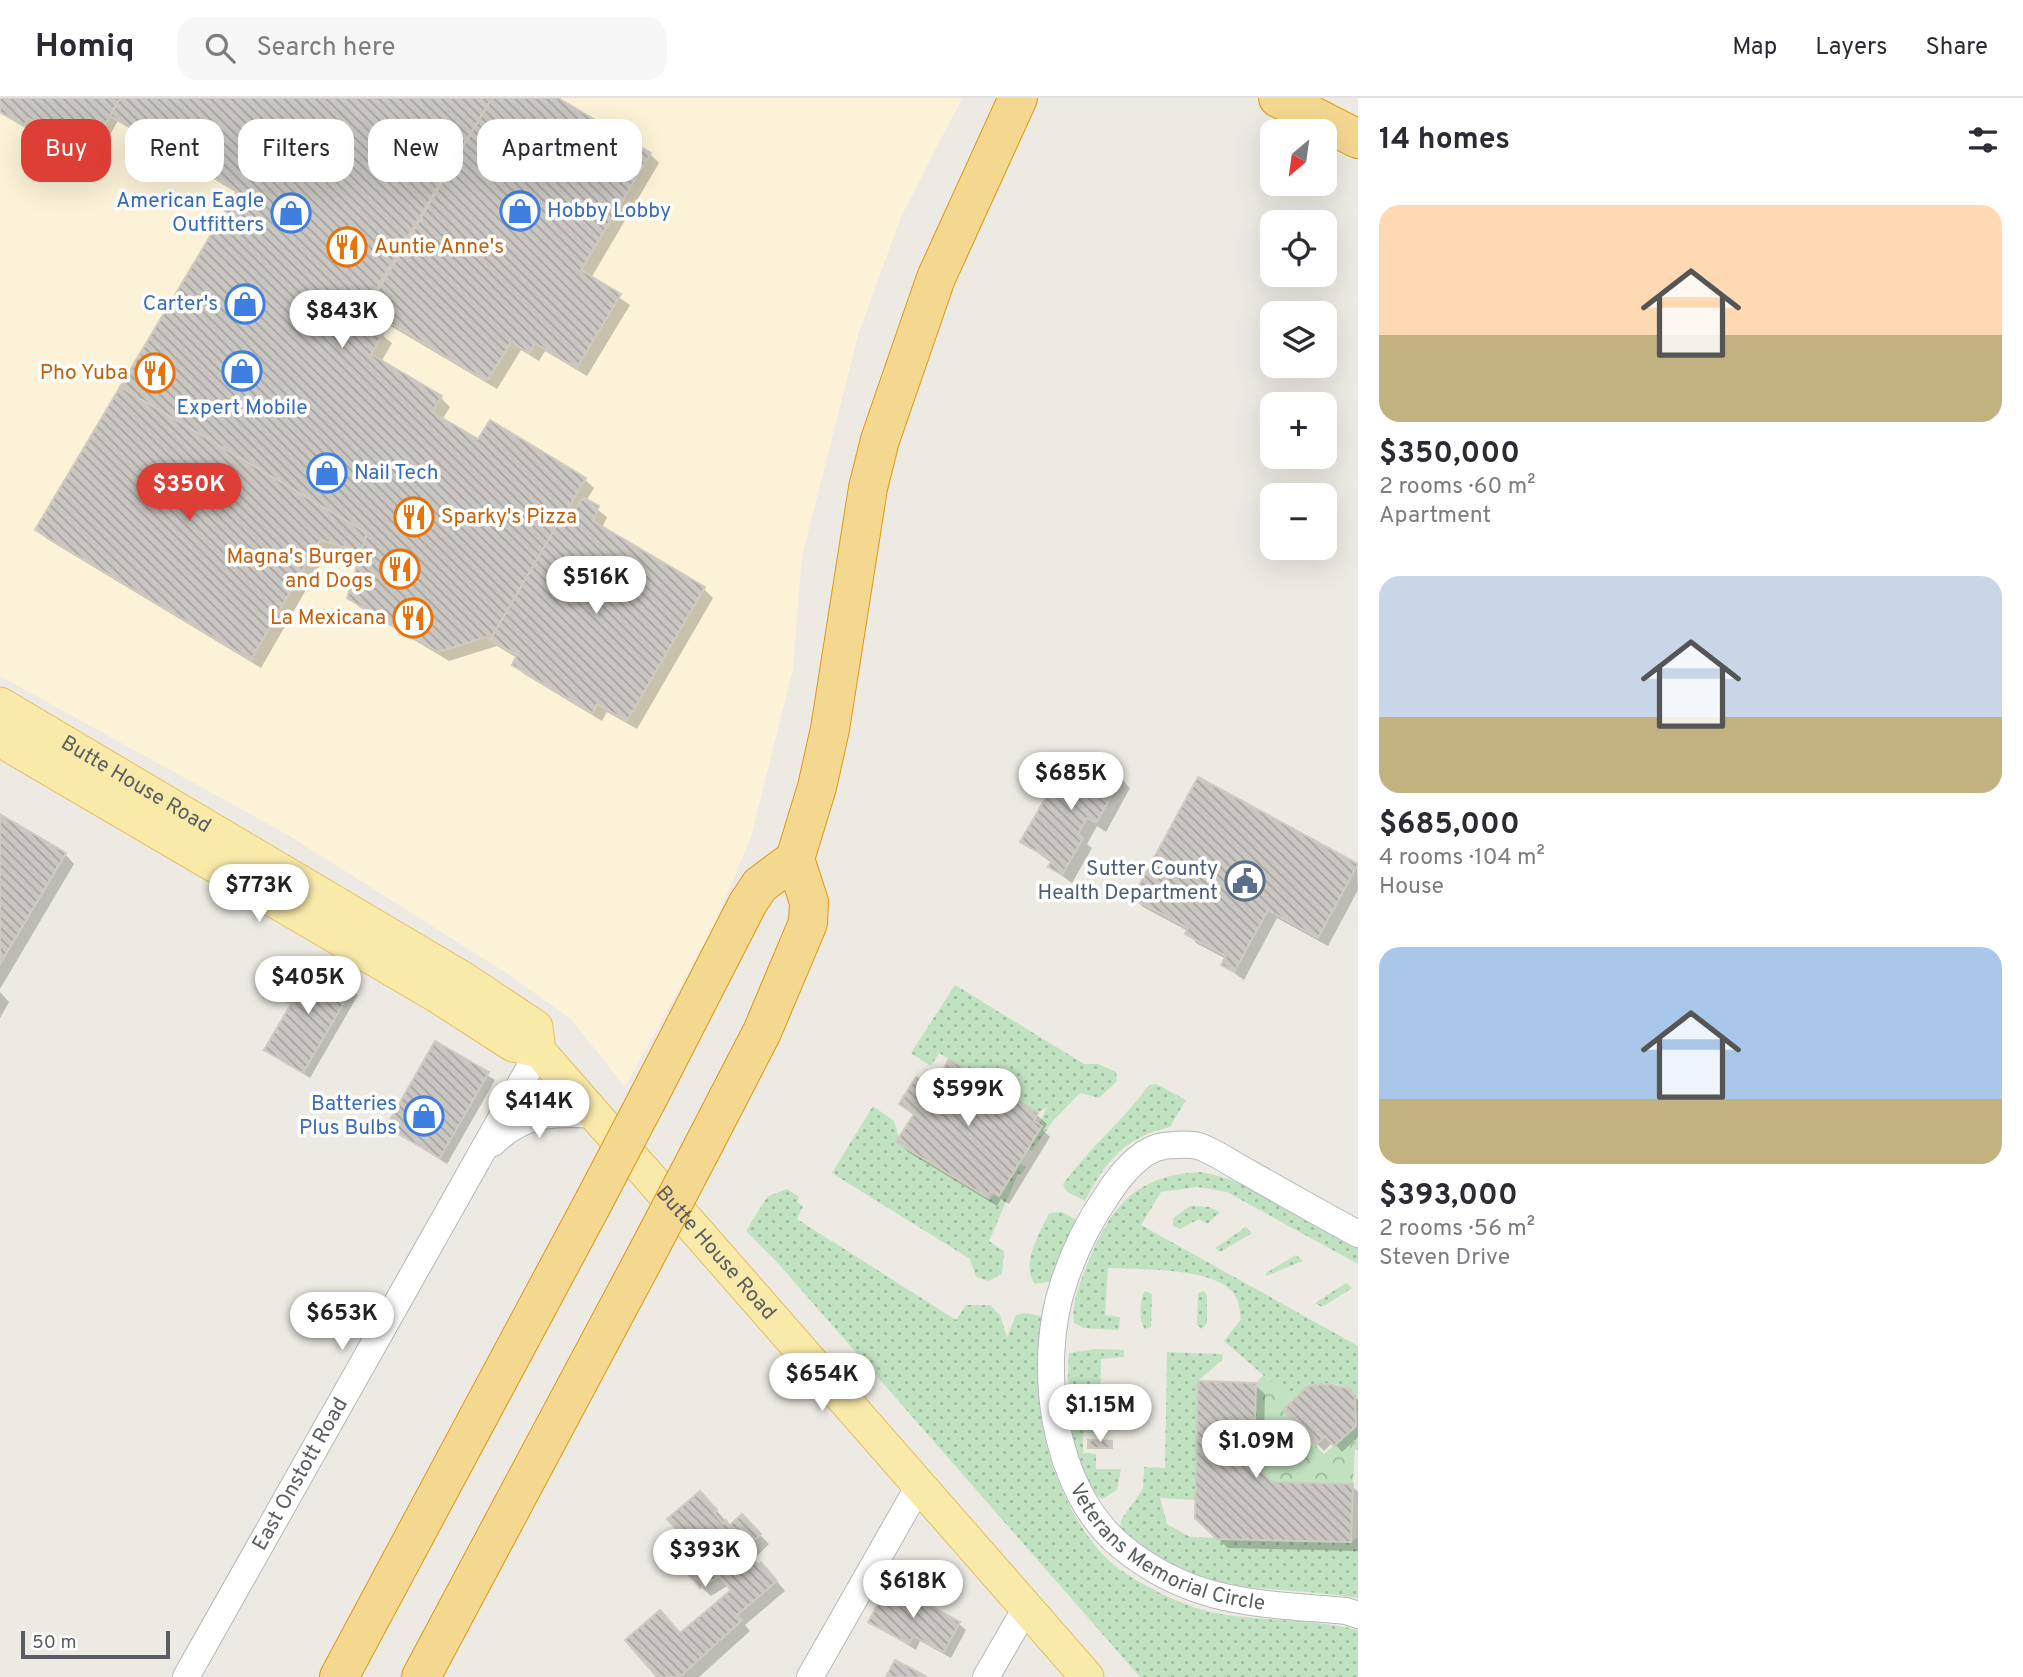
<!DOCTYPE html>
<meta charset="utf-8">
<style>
:root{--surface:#fff;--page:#f7f7f7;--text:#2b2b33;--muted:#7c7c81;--line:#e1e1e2;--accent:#dd3f37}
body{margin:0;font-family:Overpass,sans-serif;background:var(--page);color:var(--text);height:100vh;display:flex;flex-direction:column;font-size:26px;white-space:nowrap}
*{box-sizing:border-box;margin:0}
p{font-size:23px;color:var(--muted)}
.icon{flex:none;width:38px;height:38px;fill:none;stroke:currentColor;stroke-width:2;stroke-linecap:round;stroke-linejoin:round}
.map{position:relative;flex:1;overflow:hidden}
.side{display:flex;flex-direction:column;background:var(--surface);width:665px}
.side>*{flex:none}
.banner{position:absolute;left:21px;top:21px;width:665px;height:63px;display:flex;gap:14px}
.needle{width:46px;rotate:209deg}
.controls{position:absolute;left:1260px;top:21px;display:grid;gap:14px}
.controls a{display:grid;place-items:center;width:77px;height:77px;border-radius:14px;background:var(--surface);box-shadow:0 7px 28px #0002;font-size:35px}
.scale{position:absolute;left:21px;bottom:18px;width:149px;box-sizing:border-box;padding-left:7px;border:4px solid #5a5e62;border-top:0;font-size:19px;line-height:24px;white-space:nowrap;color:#5a5e62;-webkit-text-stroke:5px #fff;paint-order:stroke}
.price{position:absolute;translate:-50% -60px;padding:0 16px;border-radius:24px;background:#fff;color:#222;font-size:23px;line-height:46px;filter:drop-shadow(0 2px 4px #0008)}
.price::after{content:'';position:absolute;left:50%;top:42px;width:21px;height:16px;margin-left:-10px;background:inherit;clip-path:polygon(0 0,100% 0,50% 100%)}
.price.on{background:var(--accent);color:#fff}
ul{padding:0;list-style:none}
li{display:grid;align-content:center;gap:14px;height:371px;padding:0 21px}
li span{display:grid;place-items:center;height:217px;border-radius:21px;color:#555}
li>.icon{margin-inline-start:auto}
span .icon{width:126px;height:126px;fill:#fffc;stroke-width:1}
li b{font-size:30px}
h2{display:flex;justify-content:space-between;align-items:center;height:84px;padding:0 21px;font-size:30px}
.chip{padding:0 24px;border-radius:21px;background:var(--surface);box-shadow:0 7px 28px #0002;font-size:24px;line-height:63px}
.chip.on{background:var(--accent);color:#fff}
header{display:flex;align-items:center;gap:42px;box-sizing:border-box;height:98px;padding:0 35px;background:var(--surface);border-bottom:2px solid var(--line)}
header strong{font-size:33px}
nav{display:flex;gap:38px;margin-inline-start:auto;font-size:24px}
.search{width:490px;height:63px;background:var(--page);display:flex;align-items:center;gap:18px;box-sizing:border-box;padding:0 24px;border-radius:21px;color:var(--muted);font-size:26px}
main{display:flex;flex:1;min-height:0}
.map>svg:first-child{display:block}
.commercial{fill:#fbf2d8}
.grass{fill:url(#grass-dots)}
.forest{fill:url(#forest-crowns)}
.shadow{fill:#0003}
.building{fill:url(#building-back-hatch);stroke:#d0cbc1;stroke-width:2}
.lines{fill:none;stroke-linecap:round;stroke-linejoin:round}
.minor-casing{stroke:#b4b8bc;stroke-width:28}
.major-casing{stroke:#e7bd60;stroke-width:35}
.highway-casing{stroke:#de9710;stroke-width:40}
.minor{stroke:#fff;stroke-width:26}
.major{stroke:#f9eaaa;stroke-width:33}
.highway{stroke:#f5d890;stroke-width:38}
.highway-bridge-casing{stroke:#de9710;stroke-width:40;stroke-linecap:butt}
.highway-bridge{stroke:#f5d890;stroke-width:38}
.labels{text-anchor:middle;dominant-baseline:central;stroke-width:7;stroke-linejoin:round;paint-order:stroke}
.shop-label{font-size:21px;fill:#366cbe;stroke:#fff;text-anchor:end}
.food-label{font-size:21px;fill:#c56008;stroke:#fff;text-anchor:end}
.street-label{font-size:21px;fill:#5a5e62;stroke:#fff}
.service-label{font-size:21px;fill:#4e5e75;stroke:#fff;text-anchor:end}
</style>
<header>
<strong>Homiq</strong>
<div class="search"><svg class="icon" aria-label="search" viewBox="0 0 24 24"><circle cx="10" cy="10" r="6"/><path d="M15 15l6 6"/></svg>Search here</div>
<nav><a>Map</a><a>Layers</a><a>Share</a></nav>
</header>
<main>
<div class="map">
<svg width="1358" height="1579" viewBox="0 0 1358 1579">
<defs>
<pattern id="grass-dots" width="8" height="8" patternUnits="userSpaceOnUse" patternTransform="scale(1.75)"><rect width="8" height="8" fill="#c1e2c0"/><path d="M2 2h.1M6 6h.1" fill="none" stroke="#a0ba9f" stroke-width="1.8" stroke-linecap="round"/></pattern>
<pattern id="forest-crowns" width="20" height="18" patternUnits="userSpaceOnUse" patternTransform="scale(1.75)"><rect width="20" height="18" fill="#c1e2c0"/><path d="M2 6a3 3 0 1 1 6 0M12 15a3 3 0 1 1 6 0" fill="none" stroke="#a0ba9f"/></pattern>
<pattern id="building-back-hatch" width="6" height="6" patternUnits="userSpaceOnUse" patternTransform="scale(1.75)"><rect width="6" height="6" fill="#cac6c1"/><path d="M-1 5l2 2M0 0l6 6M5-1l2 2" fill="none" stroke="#a7a4a0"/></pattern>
</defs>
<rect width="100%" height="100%" fill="#eceae2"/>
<polygon class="commercial" points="0,0 962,0 901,119 859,234 802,458 793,571 751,739 713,830 625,989 571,921 511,878 288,737 0,578"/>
<g class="grass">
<polygon points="955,887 1084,966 1098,966 1116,974 1117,983 1099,1000 1080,995 1053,1023 1032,1053 1028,1050 1047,1009 1038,1015 939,955 931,968 911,955"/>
<path d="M1156,986L1186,1002L1170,1029C1126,1038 1105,1064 1085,1103L1066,1093L1063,1086C1089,1050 1123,1023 1149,987Z"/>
<polygon points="873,1008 894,1023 899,1040 897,1045 990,1102 994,1095 999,1098 1019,1065 1026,1069 1021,1077 1018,1076 989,1143 1004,1153 1002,1176 989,1183 976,1179 970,1161 832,1075"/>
<path d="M1200,1074C1256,1083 1308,1122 1358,1149V1166L1227,1094L1198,1089L1161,1094L1141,1127L1358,1248V1352H1355V1300L1350,1291C1327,1280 1310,1286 1293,1303L1224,1243L1241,1221C1240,1214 1239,1205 1236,1199C1220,1168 1139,1172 1108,1170L1105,1217L1120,1219L1119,1232L1084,1230L1074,1225C1071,1206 1080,1184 1087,1167C1111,1109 1133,1078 1200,1074Z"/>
<path d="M787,1091L799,1099L797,1104L803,1108L797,1121L956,1222L966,1207H990L1000,1217L1007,1239L1016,1217L1026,1215L1044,1219C1044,1256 1041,1294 1044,1331C1048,1372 1081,1441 1114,1467C1140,1487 1182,1508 1215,1515C1262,1524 1311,1520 1358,1532V1579H1140L776,1163L746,1133L767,1099Z"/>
<polygon points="1190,1108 1209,1109 1220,1114 1207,1126 1199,1121 1180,1131 1173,1128 1173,1120"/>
<path d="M1062,1114L1077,1122L1054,1183L1035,1186C1020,1168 1040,1134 1049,1115Z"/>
<polygon points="1246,1129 1252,1135 1220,1154 1215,1150"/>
<polygon points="1296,1157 1303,1163 1266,1178 1266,1175"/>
<polygon points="1346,1185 1352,1190 1322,1209 1315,1205"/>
<path d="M1145,1193L1152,1196L1151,1229L1145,1231C1139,1224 1139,1201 1145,1193Z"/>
<polygon points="1204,1193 1207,1197 1207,1225 1202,1231 1197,1227 1198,1195"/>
<path d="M1095,1251L1124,1252V1259L1101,1261L1100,1335H1083V1355L1096,1356V1371H1121L1117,1392L1102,1401C1069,1380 1066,1289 1069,1255Z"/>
<path d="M1167,1254L1223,1256L1222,1262L1198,1283L1195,1402L1160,1400L1167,1426L1190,1439L1351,1444L1358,1439V1500C1262,1485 1199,1502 1120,1429L1121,1422L1143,1391L1144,1369L1165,1370Z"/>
</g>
<polygon class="forest" points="1263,1277 1293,1303 1283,1313 1324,1356 1356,1328 1353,1386 1272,1384 1254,1365 1256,1285"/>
<g class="shadow">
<polygon points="0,0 555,0 650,56 659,65 591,180 630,207 587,278 545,253 539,263 521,252 497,291 377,220 369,227 392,245 381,264 441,300 450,309 442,322 479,344 584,381 594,390 586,403 607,419 602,430 704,491 713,500 637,631 607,614 602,623 524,576 514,566 517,560 497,548 449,563 359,509 349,500 361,460 330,450 261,570 47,441 37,432 237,95 118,23 96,61 36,26 31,33 0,15"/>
<polygon points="1121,680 1130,690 1106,734 1097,728 1087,746 1092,750 1072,785 1050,769 1052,765 1022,744"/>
<polygon points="0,718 65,756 74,766 0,891"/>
<polygon points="1357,768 1358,792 1328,848 1277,820 1244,882 1223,867 1226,861 1196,845 1188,833 1143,809 1134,800"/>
<polygon points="352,891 358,897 310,980 266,952"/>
<polygon points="0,894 9,904 0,920"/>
<polygon points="436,946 495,982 447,1066 388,1029"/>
<polygon points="933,991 1037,1017 1047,1026 1043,1032 1050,1039 1009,1106 1001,1101 997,1108 908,1054 898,1044 914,1018 901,1006"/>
<polygon points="1255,1287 1265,1296 1263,1376 1272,1386 1352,1388 1358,1394 1358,1453 1228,1450 1207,1430"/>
<polygon points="1349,1293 1358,1302 1358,1339 1342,1354 1333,1344 1324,1353 1285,1312"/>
<polygon points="1111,1345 1113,1351 1090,1349"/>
<polygon points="710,1405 731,1429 742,1419 769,1446 754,1461 755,1466 770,1475 785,1493 745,1527 750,1533 699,1579 659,1579 680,1537 733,1492 729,1487 711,1498 701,1489 695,1451"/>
<polygon points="870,1524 959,1526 966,1532 951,1560 920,1543 916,1552"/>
</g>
<g class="building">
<polygon points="0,0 121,0 88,55 28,20 24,28 0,14"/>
<polygon points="120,0 492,0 359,219 384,234 371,256 442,298 432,314 478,341 490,322 586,380 490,542 486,539 438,554 347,500 367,435 120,289 237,93 110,18"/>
<polygon points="492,0 558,0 651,55 581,172 621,196 577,270 535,245 529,255 511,244 487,283 367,211"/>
<polygon points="120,289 367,435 361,454 320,442 251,562 35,432"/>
<polygon points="583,399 599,408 593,423 705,489 627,623 597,606 593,615 512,567 517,557 490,542 557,427 563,431"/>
<polygon points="1080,655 1122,679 1096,725 1087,720 1078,736 1083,740 1062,777 1048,769 1052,762 1020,744 1048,696 1055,698"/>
<polygon points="1198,679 1358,766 1318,840 1268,812 1234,874 1221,867 1226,858 1185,836 1188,830 1132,800"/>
<polygon points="0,716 66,755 0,866"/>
<polygon points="309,863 353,889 303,975 264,952 291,906 285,903"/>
<polygon points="435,943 489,974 440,1060 386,1029"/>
<polygon points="949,961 1038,1015 1034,1023 1042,1028 999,1098 991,1093 987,1099 896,1044 914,1016 899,1006 916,979 933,989"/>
<polygon points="1198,1283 1256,1285 1254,1365 1272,1384 1353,1386 1351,1444 1217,1441 1195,1420"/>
<polygon points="1327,1286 1350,1291 1355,1300 1356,1328 1334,1348 1325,1338 1316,1347 1283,1312 1308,1288"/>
<polygon points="1088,1342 1112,1343 1112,1350 1088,1350"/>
<polygon points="700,1393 717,1412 714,1415 723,1426 726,1422 729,1428 742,1416 761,1436 746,1450 747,1455 758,1467 761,1464 777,1483 737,1517 742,1522 680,1579 657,1579 625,1542 660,1512 680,1535 731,1492 719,1478 700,1490 679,1466 693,1450 667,1421"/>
<polygon points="889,1486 960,1524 944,1554 913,1538 909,1546 868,1524"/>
<polygon points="895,1562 927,1579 886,1579"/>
</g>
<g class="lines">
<g class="minor-casing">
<g id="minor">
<path d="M493,1045C524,1014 556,1014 597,1017"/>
<path id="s1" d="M1358,1136C1321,1116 1284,1095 1247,1074C1232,1066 1217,1055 1201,1049C1190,1045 1175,1047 1164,1048C1140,1051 1118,1080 1106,1099C1088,1125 1074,1154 1064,1184C1036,1266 1052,1392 1122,1449C1193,1507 1259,1505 1346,1513L1358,1517"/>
<path id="s2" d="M186,1579L539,953"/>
<polyline points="810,1579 920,1386"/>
<polyline points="986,1579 1026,1510"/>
</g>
</g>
<g class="major-casing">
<g id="major">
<path id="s3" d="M0,606L464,881L536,929L539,953"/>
<path id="s4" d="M0,642L437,898L513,947L539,953L1087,1579"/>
</g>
</g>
<g class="highway-casing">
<g id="highway">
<polyline points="1278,0 1358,41"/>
<polyline points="649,998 748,805 760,787 795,761"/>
<polyline points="700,1054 762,934 808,825 809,804 795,761 817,689 830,631 868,390 880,342 936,180 1018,0"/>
<polyline points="339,1579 594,1103"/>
<polyline points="421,1579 644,1161"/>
</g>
</g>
<use href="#minor" class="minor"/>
<use href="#major" class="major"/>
<use href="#highway" class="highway"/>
<g class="highway-bridge-casing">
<g id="highway-bridge">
<polyline points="594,1103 649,998"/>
<polyline points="644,1161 700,1054"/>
</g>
</g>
<use href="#highway-bridge" class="highway-bridge"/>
</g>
<defs>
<g id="shop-ring" transform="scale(2.0125)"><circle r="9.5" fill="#fff" stroke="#3f7fe0" stroke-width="1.5"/><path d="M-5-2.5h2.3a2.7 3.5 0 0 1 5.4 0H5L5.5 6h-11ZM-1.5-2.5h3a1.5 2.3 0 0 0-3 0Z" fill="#3f7fe0"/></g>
<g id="restaurant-ring" transform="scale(2.0125)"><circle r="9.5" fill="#fff" stroke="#e8710a" stroke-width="1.5"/><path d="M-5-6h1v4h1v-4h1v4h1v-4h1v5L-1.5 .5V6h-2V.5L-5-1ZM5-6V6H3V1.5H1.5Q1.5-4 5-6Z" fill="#e8710a"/></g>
<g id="civic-ring" transform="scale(2.0125)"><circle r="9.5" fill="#fff" stroke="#5c6f8a" stroke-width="1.5"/><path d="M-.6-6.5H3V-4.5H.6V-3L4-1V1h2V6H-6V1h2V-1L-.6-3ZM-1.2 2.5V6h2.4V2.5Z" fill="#5c6f8a"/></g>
</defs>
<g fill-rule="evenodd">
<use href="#shop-ring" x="520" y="113"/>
<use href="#shop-ring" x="291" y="115"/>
<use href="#restaurant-ring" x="347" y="149"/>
<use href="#shop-ring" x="245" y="206"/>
<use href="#shop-ring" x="242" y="273"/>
<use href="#restaurant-ring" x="155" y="275"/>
<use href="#shop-ring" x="327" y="375"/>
<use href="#restaurant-ring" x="414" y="419"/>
<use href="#restaurant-ring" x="400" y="471"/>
<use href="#restaurant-ring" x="413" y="520"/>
<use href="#civic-ring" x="1245" y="783"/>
<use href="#shop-ring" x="424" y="1018"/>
</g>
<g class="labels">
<g class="shop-label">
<text x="264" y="103">American Eagle<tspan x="264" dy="24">Outfitters</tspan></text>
<text x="547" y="113" text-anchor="start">Hobby Lobby</text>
<text x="218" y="206">Carter's</text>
<text x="242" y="310" text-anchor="middle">Expert Mobile</text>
<text x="354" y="375" text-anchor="start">Nail Tech</text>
<text x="397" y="1006">Batteries<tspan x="397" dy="24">Plus Bulbs</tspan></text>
</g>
<g class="food-label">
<text x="374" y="149" text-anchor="start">Auntie Anne's</text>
<text x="128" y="275">Pho Yuba</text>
<text x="441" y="419" text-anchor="start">Sparky's Pizza</text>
<text x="373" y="459">Magna's Burger<tspan x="373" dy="24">and Dogs</tspan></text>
<text x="386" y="520">La Mexicana</text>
</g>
<g class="street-label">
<text stroke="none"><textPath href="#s3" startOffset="158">Butte House Road</textPath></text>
<text stroke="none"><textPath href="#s4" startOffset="892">Butte House Road</textPath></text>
<text stroke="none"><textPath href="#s2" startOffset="233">East Onstott Road</textPath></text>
<text stroke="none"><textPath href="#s1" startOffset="716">Veterans Memorial Circle</textPath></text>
</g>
<g class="service-label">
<text x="1218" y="771">Sutter County<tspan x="1218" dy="24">Health Department</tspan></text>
</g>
</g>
</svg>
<div class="controls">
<a><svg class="needle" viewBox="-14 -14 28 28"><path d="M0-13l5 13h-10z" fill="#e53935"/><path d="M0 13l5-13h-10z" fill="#7c7c81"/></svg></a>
<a><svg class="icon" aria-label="locate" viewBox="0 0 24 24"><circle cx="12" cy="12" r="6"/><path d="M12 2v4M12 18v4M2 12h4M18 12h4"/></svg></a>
<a><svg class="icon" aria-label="layers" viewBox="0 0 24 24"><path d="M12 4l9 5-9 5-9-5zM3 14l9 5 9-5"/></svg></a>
<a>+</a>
<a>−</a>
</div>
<div class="scale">50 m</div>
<b class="price" style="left:342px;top:252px">$843K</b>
<b class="price on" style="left:189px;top:425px">$350K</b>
<b class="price" style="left:596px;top:518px">$516K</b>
<b class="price" style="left:1071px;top:714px">$685K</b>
<b class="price" style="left:259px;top:826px">$773K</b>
<b class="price" style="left:308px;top:918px">$405K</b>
<b class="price" style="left:968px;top:1030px">$599K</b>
<b class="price" style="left:539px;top:1042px">$414K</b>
<b class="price" style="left:342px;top:1254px">$653K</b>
<b class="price" style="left:822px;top:1315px">$654K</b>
<b class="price" style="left:1100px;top:1346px">$1.15M</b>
<b class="price" style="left:1256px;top:1382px">$1.09M</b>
<b class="price" style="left:705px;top:1491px">$393K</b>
<b class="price" style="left:913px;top:1522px">$618K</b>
<div class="banner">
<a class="chip on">Buy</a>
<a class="chip">Rent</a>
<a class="chip">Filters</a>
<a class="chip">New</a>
<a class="chip">Apartment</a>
</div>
</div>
<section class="side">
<h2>14 homes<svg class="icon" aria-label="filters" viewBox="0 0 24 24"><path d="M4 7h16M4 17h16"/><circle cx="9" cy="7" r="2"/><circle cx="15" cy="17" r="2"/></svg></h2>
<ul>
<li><span style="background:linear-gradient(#ffd9b3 60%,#c2b280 0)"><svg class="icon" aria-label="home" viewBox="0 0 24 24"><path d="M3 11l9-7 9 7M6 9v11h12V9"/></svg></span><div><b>$350,000</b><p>2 rooms · 60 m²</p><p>Apartment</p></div></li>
<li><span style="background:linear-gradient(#c9d6e8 65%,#c2b280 0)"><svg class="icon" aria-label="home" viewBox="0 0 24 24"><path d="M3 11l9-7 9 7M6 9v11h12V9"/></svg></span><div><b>$685,000</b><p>4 rooms · 104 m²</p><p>House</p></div></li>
<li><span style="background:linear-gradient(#a9c7e8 70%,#c2b280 0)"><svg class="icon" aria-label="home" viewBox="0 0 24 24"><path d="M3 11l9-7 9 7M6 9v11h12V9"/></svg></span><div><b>$393,000</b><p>2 rooms · 56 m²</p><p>Steven Drive</p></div></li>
</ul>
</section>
</main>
